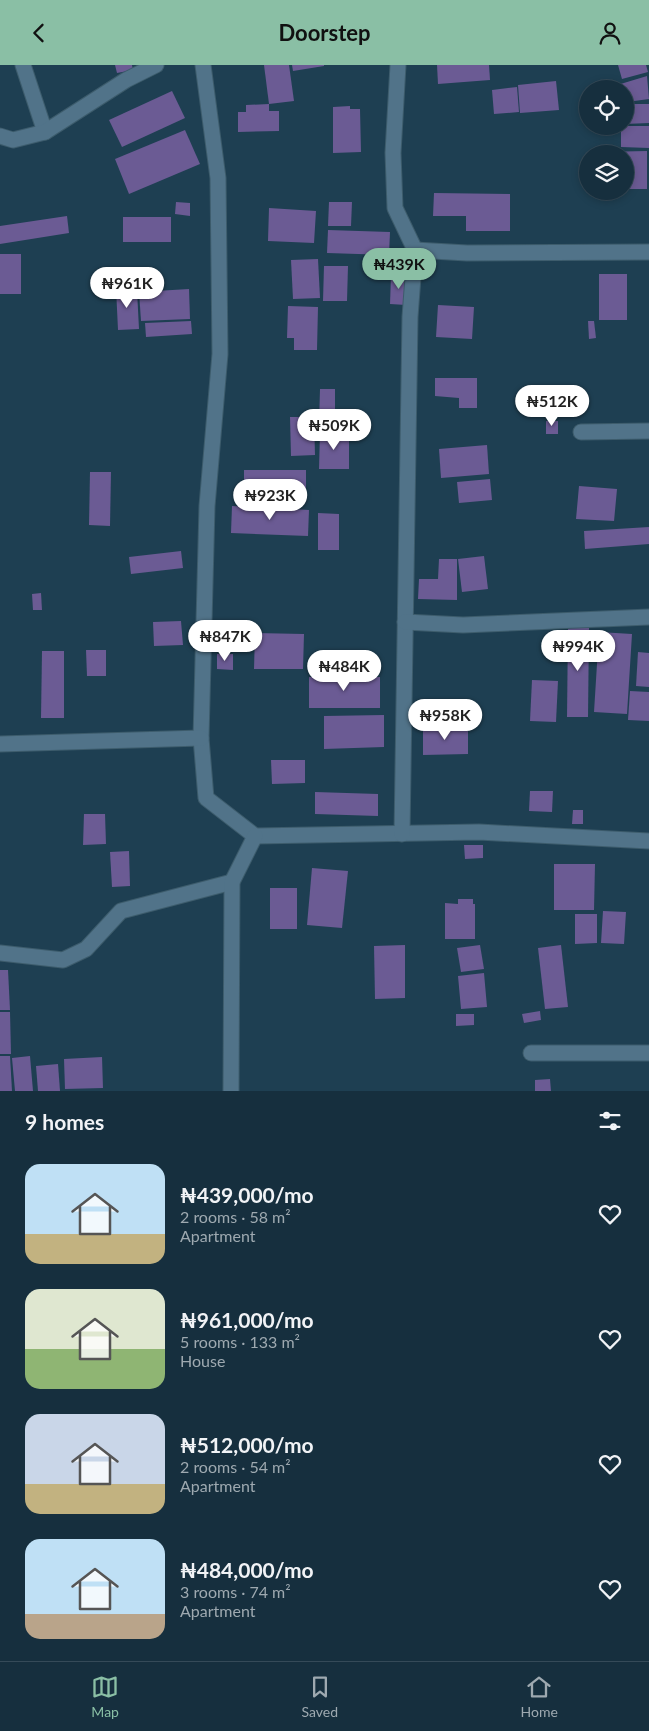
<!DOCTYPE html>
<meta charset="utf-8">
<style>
:root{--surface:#162f3e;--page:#233b49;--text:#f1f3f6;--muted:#9ea9b0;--line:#354a58;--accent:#8abfa5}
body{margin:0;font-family:Lato,sans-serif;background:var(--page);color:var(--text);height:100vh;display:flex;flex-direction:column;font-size:19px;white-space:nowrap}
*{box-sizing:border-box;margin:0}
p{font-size:16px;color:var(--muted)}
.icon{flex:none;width:28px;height:28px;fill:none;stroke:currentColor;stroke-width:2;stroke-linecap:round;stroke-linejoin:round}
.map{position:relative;height:1026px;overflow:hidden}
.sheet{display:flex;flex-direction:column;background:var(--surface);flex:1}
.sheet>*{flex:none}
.fabs{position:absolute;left:579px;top:15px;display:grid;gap:10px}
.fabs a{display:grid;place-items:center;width:55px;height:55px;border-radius:50%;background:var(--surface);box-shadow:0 2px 8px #0003,0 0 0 1px var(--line);font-size:25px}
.price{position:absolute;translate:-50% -42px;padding:0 11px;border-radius:18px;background:#fff;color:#222;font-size:16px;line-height:32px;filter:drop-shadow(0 1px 2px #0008)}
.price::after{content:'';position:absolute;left:50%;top:30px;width:15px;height:11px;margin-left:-8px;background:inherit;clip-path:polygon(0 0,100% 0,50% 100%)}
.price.active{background:var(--accent);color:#111}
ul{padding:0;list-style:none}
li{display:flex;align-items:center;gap:15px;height:125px;padding:0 25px}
li span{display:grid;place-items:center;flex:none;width:140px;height:100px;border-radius:15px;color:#555}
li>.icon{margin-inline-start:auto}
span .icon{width:60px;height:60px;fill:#fffc;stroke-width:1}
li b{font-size:21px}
h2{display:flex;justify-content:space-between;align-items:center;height:60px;padding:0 25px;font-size:21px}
header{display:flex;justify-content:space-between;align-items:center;height:65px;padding:0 25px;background:var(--accent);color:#111;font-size:22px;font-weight:700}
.tab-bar{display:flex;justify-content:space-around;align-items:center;height:70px;border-top:1px solid var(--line);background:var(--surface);font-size:14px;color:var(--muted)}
.tab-bar a{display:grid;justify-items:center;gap:2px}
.tab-bar .active{color:var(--accent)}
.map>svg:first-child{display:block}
.building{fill:#6b5b94}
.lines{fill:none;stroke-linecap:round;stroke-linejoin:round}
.minor-casing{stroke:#3d5c6c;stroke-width:17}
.minor{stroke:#517389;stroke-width:15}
</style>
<header><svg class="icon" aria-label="back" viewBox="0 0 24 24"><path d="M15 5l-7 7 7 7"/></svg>Doorstep<svg class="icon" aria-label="person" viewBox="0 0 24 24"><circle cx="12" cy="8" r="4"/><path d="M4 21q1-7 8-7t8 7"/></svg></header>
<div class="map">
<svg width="649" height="1026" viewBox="0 0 649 1026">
<rect width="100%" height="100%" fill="#1e3f52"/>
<g class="building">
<polygon points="115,0 132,0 133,5 117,8"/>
<polygon points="264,0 289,0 294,36 269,39"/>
<polygon points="292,0 324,0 324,1 293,6"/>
<polygon points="437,0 489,0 490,15 438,19"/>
<polygon points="618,0 646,0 648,7 622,14"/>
<polygon points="647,11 649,34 627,37 625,24 604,24"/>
<polygon points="556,16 559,45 520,48 518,20"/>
<polygon points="517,22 519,47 494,49 492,25"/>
<polygon points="172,26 185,53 122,82 109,55"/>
<polygon points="269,39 269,46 279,46 279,66 238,67 238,47 246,47 246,40"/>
<polygon points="625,39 649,39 649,58 625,59"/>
<polygon points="350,41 350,44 360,44 361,87 333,88 333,42"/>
<polygon points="621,61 649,61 649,83 621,82"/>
<polygon points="185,65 200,99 129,129 115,94"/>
<polygon points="647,86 647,124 625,124 625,89 599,89 599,87"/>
<polygon points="434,128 510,129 510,166 466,166 466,151 433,151"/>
<polygon points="176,137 190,138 190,151 175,149"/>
<polygon points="329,137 352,137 351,161 328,161"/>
<polygon points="269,143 316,146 314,178 268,176"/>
<polygon points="67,151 69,168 0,179 0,161"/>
<rect x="123" y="152" width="48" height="25"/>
<polygon points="328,165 390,167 389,190 327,188"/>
<rect x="0" y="189" width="21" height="40"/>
<polygon points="318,194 320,233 293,234 291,195"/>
<polygon points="324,201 348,201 347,236 323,236"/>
<rect x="599" y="209" width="28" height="46"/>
<polygon points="391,211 408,212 406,240 390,239"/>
<polygon points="131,222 131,226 137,225 139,264 118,265 116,223"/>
<polygon points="189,224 190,254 141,256 139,227"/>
<polygon points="438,240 474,242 472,274 436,272"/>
<polygon points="288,241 318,242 317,285 294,285 294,273 287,273"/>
<polygon points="191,256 192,269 146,272 145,258"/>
<polygon points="588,256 594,256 596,273 589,274"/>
<polygon points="435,313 477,313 477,343 459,343 459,333 435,331"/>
<polygon points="320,324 335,324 335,359 319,359"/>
<polygon points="290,352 314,352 315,390 291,391"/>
<rect x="546" y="356" width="12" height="13"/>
<polygon points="320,367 349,367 349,404 319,404"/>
<polygon points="487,380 489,409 441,413 439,384"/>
<polygon points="244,405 306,405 306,429 244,430"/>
<polygon points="90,407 111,407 110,461 89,460"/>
<polygon points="490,414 492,435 459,438 457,417"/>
<polygon points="579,421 617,424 614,456 576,454"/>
<polygon points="232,441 309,445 308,471 231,468"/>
<polygon points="318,448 339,449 339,485 318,485"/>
<polygon points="649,462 649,479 585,484 584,466"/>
<polygon points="181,486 183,503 131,509 129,492"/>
<polygon points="484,491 488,524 462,527 458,494"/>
<polygon points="439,494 457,494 457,535 418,534 419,514 438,514"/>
<polygon points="41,528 42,545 33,545 32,529"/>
<polygon points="181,556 183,580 154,581 153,557"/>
<polygon points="568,563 589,563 588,652 567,652"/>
<polygon points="599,567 632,569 627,649 594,647"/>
<polygon points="255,568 304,569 303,604 254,604"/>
<polygon points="86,585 106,585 106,611 87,611"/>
<polygon points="42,586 64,586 64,653 41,653"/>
<polygon points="638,587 649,588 649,622 636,621"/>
<polygon points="217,589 233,589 233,605 217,604"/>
<rect x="309" y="612" width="71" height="31"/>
<polygon points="532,615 558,616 556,657 530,656"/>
<polygon points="630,626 649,627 649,656 628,655"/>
<polygon points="384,650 384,682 324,684 324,651"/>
<polygon points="423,662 468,662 468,689 423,690"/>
<polygon points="271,695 305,695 305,718 272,719"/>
<polygon points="530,726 553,726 552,747 529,746"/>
<polygon points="315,727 378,729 378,751 315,749"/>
<polygon points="573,745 583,745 583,759 572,759"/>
<polygon points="84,749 105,749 106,779 83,780"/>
<polygon points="464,780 483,780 483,793 465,794"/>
<polygon points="129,786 130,821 112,822 110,787"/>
<polygon points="554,799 595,799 594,845 554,845"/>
<polygon points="312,803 348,806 342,863 307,860"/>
<rect x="270" y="823" width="27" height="41"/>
<polygon points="458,834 473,834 473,839 475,839 475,874 445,874 445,838 458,839"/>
<polygon points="603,846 626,847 624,879 601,878"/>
<polygon points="575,849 597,849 597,878 575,879"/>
<polygon points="405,880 405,933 375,934 374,881"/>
<polygon points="480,880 484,904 461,907 457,883"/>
<polygon points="561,880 568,942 545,944 538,883"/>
<polygon points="0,905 8,905 10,945 0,945"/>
<polygon points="484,908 487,942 461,944 458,911"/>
<polygon points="540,946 541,955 524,958 522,949"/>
<polygon points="0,947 10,947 11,989 0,989"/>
<polygon points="456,949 474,949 474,960 456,961"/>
<polygon points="0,991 10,991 12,1026 0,1026"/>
<polygon points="30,991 33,1026 15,1026 12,993"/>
<polygon points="102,992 103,1023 65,1024 64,994"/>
<polygon points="58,999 60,1026 38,1026 36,1001"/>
<polygon points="550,1014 551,1026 535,1026 535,1015"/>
</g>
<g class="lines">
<g class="minor-casing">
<g id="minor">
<polyline points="23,0 45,67"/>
<polyline points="203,0 218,113 220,289 207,441 201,673 206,733 255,771 479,767 649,776"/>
<polyline points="398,0 393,88 395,143 415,185 410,252 402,769"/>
<polyline points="0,71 13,75 45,67 126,15 156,0"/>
<polyline points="415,185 467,188 649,187"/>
<polyline points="581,367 649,366"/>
<polyline points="405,557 463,560 649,552"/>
<polyline points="0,679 201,673"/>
<polyline points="0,888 63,895 86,884 121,846 232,817"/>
<polyline points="531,988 649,988"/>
<polyline points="231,1026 232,817 255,771"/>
</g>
</g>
<use href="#minor" class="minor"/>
</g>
</svg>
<div class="fabs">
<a><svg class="icon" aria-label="locate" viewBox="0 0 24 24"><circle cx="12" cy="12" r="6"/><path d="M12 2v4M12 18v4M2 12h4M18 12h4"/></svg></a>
<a><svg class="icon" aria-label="layers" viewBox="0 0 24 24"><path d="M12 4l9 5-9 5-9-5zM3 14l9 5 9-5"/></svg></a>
</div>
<b class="price active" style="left:399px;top:225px">₦439K</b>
<b class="price" style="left:127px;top:244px">₦961K</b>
<b class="price" style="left:552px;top:362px">₦512K</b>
<b class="price" style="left:334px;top:386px">₦509K</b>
<b class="price" style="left:270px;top:456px">₦923K</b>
<b class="price" style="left:225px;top:597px">₦847K</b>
<b class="price" style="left:578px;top:607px">₦994K</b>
<b class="price" style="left:344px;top:627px">₦484K</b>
<b class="price" style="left:445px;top:676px">₦958K</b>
</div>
<section class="sheet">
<h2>9 homes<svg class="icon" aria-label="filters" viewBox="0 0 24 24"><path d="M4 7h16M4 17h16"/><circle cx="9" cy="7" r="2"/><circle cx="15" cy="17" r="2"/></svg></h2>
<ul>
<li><span style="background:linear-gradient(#bfe0f5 70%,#c2b280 0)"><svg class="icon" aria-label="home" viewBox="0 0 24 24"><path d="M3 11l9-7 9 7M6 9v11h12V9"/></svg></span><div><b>₦439,000/mo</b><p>2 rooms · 58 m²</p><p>Apartment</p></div><svg class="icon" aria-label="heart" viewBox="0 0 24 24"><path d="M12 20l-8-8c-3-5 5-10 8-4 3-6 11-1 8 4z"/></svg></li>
<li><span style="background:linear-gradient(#dfe7d0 60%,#8fb573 0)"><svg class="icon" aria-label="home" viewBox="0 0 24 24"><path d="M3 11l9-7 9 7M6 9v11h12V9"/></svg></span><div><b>₦961,000/mo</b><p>5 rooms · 133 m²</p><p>House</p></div><svg class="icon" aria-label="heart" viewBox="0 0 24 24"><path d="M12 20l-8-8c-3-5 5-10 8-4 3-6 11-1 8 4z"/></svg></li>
<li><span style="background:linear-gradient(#c9d6e8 70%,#c2b280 0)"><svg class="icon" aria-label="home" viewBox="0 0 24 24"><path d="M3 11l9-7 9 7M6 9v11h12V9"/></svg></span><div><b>₦512,000/mo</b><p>2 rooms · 54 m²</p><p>Apartment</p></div><svg class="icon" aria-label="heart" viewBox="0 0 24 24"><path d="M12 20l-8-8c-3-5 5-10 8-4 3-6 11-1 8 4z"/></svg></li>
<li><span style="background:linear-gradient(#bfe0f5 75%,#b9a48a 0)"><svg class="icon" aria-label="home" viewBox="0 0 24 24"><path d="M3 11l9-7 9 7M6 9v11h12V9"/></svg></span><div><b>₦484,000/mo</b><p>3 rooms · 74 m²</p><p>Apartment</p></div><svg class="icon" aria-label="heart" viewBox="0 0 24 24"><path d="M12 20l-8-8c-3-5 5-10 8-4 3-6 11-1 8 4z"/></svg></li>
</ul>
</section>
<nav class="tab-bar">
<a class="active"><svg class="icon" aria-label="map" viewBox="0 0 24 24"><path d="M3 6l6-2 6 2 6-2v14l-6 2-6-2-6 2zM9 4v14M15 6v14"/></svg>Map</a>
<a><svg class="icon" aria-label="saved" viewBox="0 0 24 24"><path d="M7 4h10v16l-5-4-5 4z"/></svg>Saved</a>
<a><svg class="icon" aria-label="home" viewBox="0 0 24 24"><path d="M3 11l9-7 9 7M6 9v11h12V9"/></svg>Home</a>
</nav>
